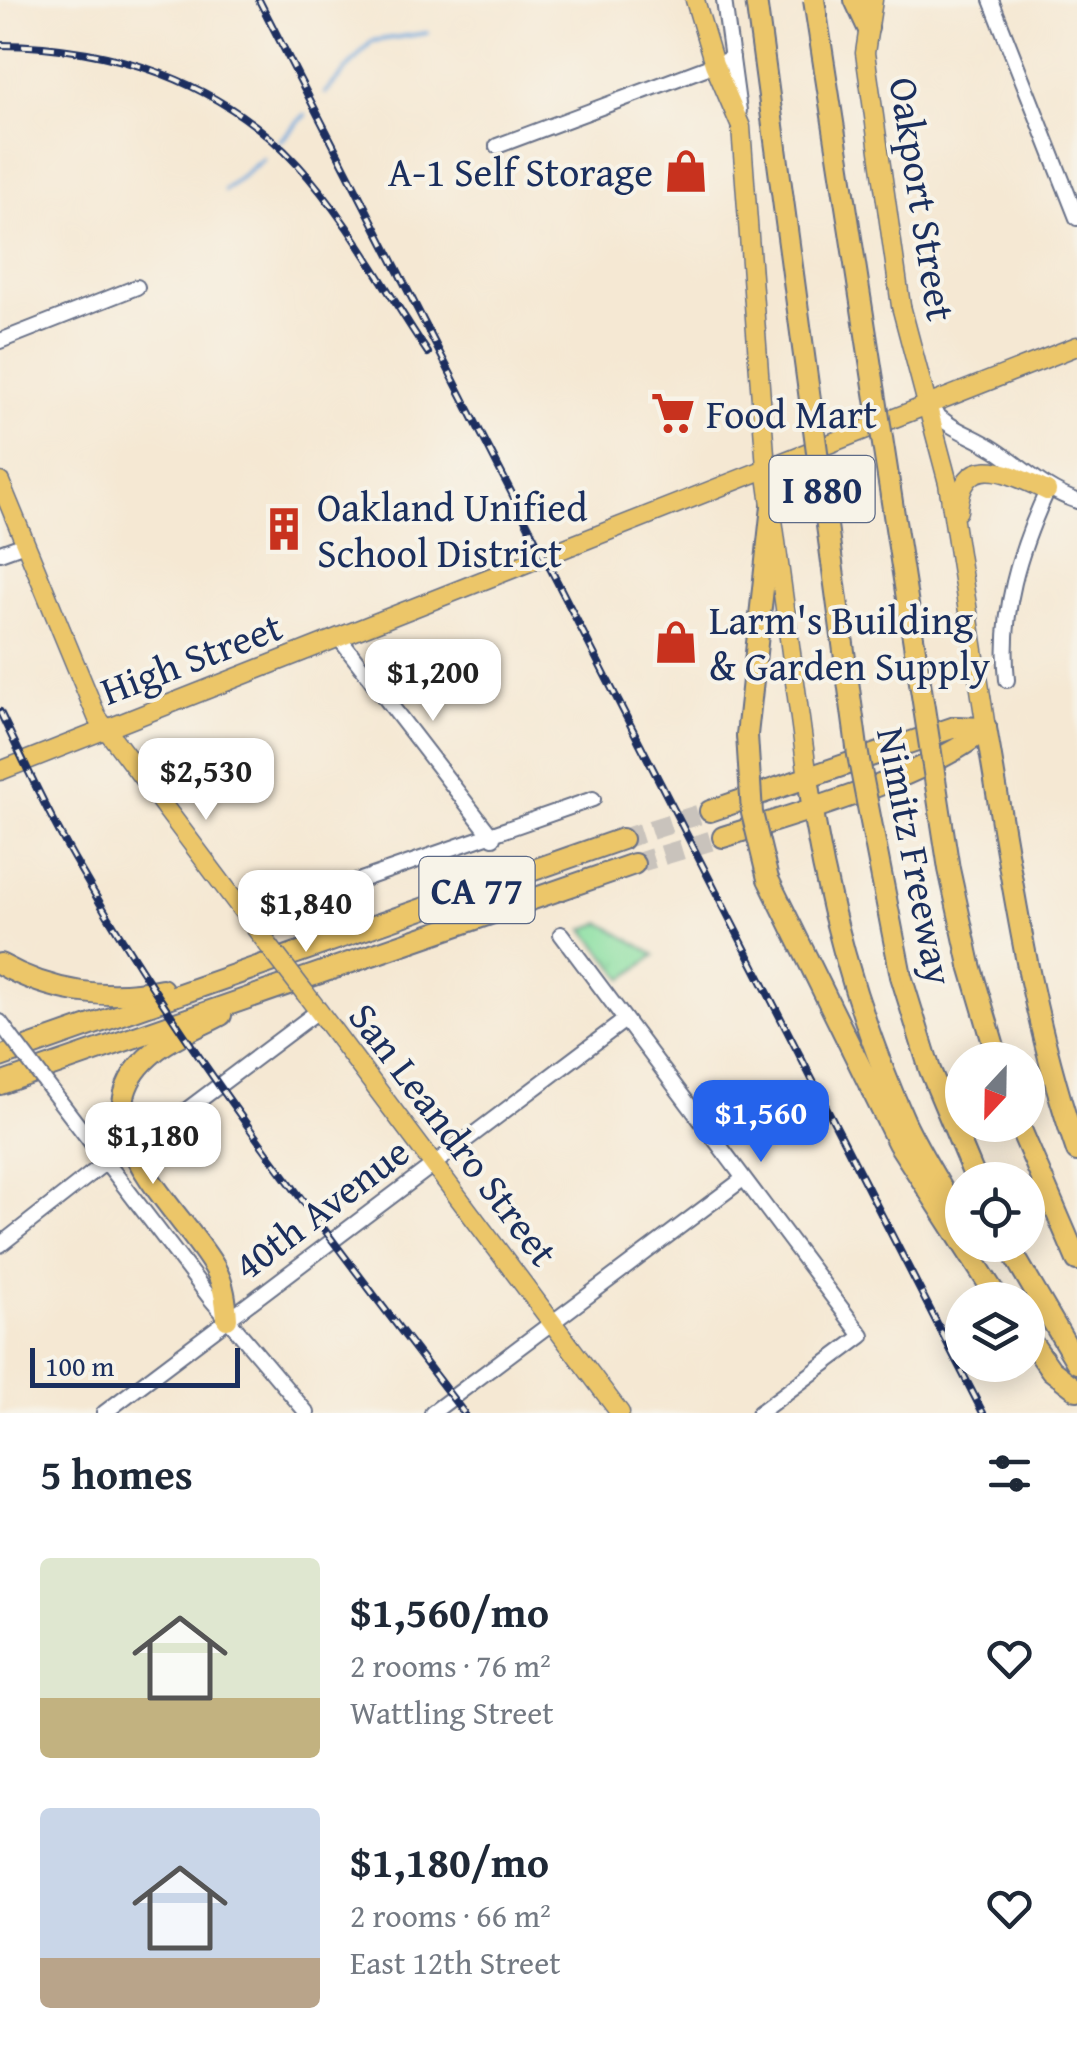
<!DOCTYPE html>
<meta charset="utf-8">
<style>
:root{--surface:#fff;--page:#f6f6f7;--text:#1f2937;--muted:#747a83;--accent:#2563eb}
body{margin:0;font-family:"Gentium Book Plus",serif;background:var(--page);color:var(--text);height:100vh;display:flex;flex-direction:column;font-size:38px;white-space:nowrap}
*{box-sizing:border-box;margin:0}
p{font-size:32px;color:var(--muted)}
.icon{flex:none;width:55px;height:55px;fill:none;stroke:currentColor;stroke-width:2;stroke-linecap:round;stroke-linejoin:round}
.map{position:relative;height:1413px;overflow:hidden}
.side{display:flex;flex-direction:column;background:var(--surface);flex:1}
.side>*{flex:none}
.needle{width:65px;rotate:202deg}
.buttons{position:absolute;left:945px;top:1042px;display:grid;gap:20px}
.buttons a{display:grid;place-items:center;width:100px;height:100px;border-radius:50%;background:var(--surface);box-shadow:0 5px 25px #0003;font-size:50px}
.scale{position:absolute;left:30px;bottom:25px;width:210px;box-sizing:border-box;padding-left:10px;border:5px solid #1b2f5e;border-top:0;font-size:28px;line-height:35px;white-space:nowrap;color:#1b2f5e;-webkit-text-stroke:8px #f7f3e8;paint-order:stroke}
.price{position:absolute;translate:-50% -85px;padding:0 22px;border-radius:20px;background:#fff;color:#222;font-size:32px;line-height:65px;filter:drop-shadow(0 2px 5px #0008)}
.price::after{content:'';position:absolute;left:50%;top:60px;width:30px;height:22px;margin-left:-15px;background:inherit;clip-path:polygon(0 0,100% 0,50% 100%)}
.price.selected{background:var(--accent);color:#fff}
ul{padding:0;list-style:none}
li{display:flex;align-items:center;gap:30px;height:250px;padding:0 40px}
li span{display:grid;place-items:center;flex:none;width:280px;height:200px;border-radius:10px;color:#555}
li>.icon{margin-inline-start:auto}
span .icon{width:120px;height:120px;fill:#fffc;stroke-width:1}
li b{font-size:42px}
h2{display:flex;justify-content:space-between;align-items:center;height:120px;padding:0 40px;font-size:42px}
.map>svg:first-child{display:block}
.grass{fill:url(#grass-tufts);stroke:#528780;stroke-width:2.5}
.lines{fill:none;stroke-linecap:round;stroke-linejoin:round}
.stream{stroke:#6ba5db;stroke-width:4}
.highway-tunnel{stroke:#c9c3bc;stroke-width:20;stroke-dasharray:20 10;stroke-linecap:butt}
.minor-casing{stroke:#677087;stroke-width:18}
.major-casing{stroke:#677087;stroke-width:21}
.highway-casing{stroke:#677087;stroke-width:24}
.minor{stroke:#fff;stroke-width:14}
.major{stroke:#ecc669;stroke-width:18}
.highway{stroke:#ecc669;stroke-width:20}
.rail-casing{stroke:#1b2f5e;stroke-width:8}
.rail{stroke:#f7f3e8;stroke-width:4;stroke-dasharray:11;stroke-linecap:butt}
.minor-bridge-casing{stroke:#677087;stroke-width:18;stroke-linecap:butt}
.major-bridge-casing{stroke:#677087;stroke-width:21;stroke-linecap:butt}
.highway-bridge-casing{stroke:#677087;stroke-width:24;stroke-linecap:butt}
.minor-bridge{stroke:#fff;stroke-width:14}
.major-bridge{stroke:#ecc669;stroke-width:18}
.highway-bridge{stroke:#ecc669;stroke-width:20}
.labels{text-anchor:middle;dominant-baseline:central;stroke-width:8;stroke-linejoin:round;paint-order:stroke}
.shield{fill:#f7f3e8;stroke:#5d6a87;stroke-width:2.5}
.shield-label{font-size:38px;font-weight:bold;fill:#1b2f5e}
.poi-label{font-size:40px;fill:#1b2f5e;stroke:#f7f3e8;text-anchor:start}
.street-label{font-size:40px;fill:#1b2f5e;stroke:#f7f3e8}
</style>
<div class="map">
<svg width="1077" height="1413" viewBox="0 0 1077 1413">
<defs>
<pattern id="grass-tufts" width="24" height="20" patternUnits="userSpaceOnUse" patternTransform="scale(2.5)"><rect width="24" height="20" fill="#89dfa1"/><path d="M3 7l-1-3M5 7V3M7 7l1-3M15 17l-1-3M17 17v-4M19 17l1-3" fill="none" stroke="#76c08d"/></pattern>
</defs>
<rect width="100%" height="100%" fill="#f7f3e8"/>
<filter id="ink" filterUnits="userSpaceOnUse"><feTurbulence type="fractalNoise" baseFrequency=".01" numOctaves="2"/><feDisplacementMap in="SourceGraphic" scale="20" xChannelSelector="R" yChannelSelector="G"/><feConvolveMatrix kernelMatrix="1 2 1 2 8 2 1 2 1" color-interpolation-filters="sRGB"/></filter>
<filter id="wash" filterUnits="userSpaceOnUse"><feTurbulence type="fractalNoise" baseFrequency=".0048" numOctaves="4" result="noise"/><feDisplacementMap in="SourceGraphic" scale="40" xChannelSelector="R" yChannelSelector="G"/><feGaussianBlur stdDeviation="2.25" result="paint"/><feColorMatrix in="noise" values="0 0 0 0 0 0 0 0 0 0 0 0 0 0 0 0 0 1.4 0 .05"/><feComposite in="paint" operator="in"/></filter>
<g filter="url(#wash)">
<rect width="100%" height="100%" fill="#f5e8d3"/>
<polygon class="grass" points="601,923 609,927 655,955 624,979 584,929"/>
<g class="lines">
<g class="stream">
<polyline points="325,93 372,41 427,33"/>
<polyline points="280,141 305,115"/>
<polyline points="225,190 263,159"/>
</g>
</g>
</g>
<g filter="url(#ink)">
<g class="lines">
<g class="highway-tunnel">
<polyline points="622,839 710,811"/>
<polyline points="634,864 723,837"/>
</g>
<g class="minor-casing">
<g id="minor">
<polyline points="724,0 739,111"/>
<polyline points="991,0 1077,218"/>
<polyline points="497,146 732,58"/>
<polyline points="0,341 137,287"/>
<path d="M928,407C955,433 968,432 996,450C1025,469 1043,489 1077,501"/>
<polyline points="0,553 25,544"/>
<polyline points="339,638 493,838"/>
<path d="M1007,680C1000,612 1019,552 1047,491"/>
<polyline points="249,919 593,799"/>
<polyline points="561,934 862,1336 759,1413"/>
<polyline points="0,1022 11,1037"/>
<polyline points="45,1082 210,1298 307,1413"/>
<polyline points="164,1127 318,1011"/>
<polyline points="0,1245 106,1162"/>
<polyline points="104,1413 625,1020"/>
<polyline points="432,1413 743,1179"/>
</g>
</g>
<g class="major-casing">
<g id="major">
<polyline points="695,0 714,64 741,127 766,468 808,778"/>
<polyline points="873,0 865,53 901,306 948,483 986,728"/>
<polyline points="0,482 97,717 269,946"/>
<path d="M958,511C963,447 1010,474 1047,491"/>
<polyline points="0,771 1077,346"/>
<polyline points="305,993 620,1413"/>
</g>
</g>
<g class="highway-casing">
<g id="highway">
<polyline points="855,0 868,28"/>
<path d="M986,728C1011,871 1029,1013 1077,1151"/>
<polyline points="747,735 772,506"/>
<path d="M808,778C824,894 857,1015 905,1122C921,1156 943,1189 961,1222"/>
<polyline points="710,811 955,727 986,728"/>
<path d="M723,837C796,814 932,776 986,728"/>
<polyline points="768,879 898,1143 999,1300"/>
<path d="M0,964C50,992 106,1001 162,989"/>
<polyline points="970,965 998,1060"/>
<polyline points="901,976 930,1070 976,1180"/>
<path d="M221,1015C199,1027 173,1036 154,1052C69,1121 181,1208 215,1268C224,1284 226,1302 227,1319"/>
<polyline points="0,1057 622,839"/>
<polyline points="0,1084 634,864"/>
<polyline points="1019,1125 1077,1260"/>
<polyline points="1008,1245 1077,1363"/>
<polyline points="1028,1337 1051,1370 1077,1390"/>
</g>
</g>
<use href="#minor" class="minor"/>
<use href="#major" class="major"/>
<use href="#highway" class="highway"/>
<g class="rail-casing">
<g id="rail">
<polyline points="259,0 983,1413"/>
<path d="M0,45C111,46 219,80 297,164C348,219 386,291 428,353"/>
<path d="M0,712C26,766 52,822 83,874C193,1065 331,1238 464,1413"/>
</g>
</g>
<use href="#rail" class="rail"/>
<g class="minor-bridge-casing">
<polyline id="minor-bridge" points="11,1037 45,1082"/>
</g>
<g class="major-bridge-casing">
<polyline id="major-bridge" points="269,946 305,993"/>
</g>
<g class="highway-bridge-casing">
<g id="highway-bridge">
<polyline points="756,0 858,755 901,976"/>
<polyline points="814,0 949,869 970,965"/>
<polyline points="747,735 752,813 768,879"/>
</g>
</g>
<use href="#minor-bridge" class="minor-bridge"/>
<use href="#major-bridge" class="major-bridge"/>
<use href="#highway-bridge" class="highway-bridge"/>
</g>
</g>
<defs>
<g id="shop-bare" transform="scale(3.45)"><path d="M-5-2.5h2.3a2.7 3.5 0 0 1 5.4 0H5L5.5 6h-11ZM-1.5-2.5h3a1.5 2.3 0 0 0-3 0Z" fill="#c8321e" stroke="#f7f3e8" stroke-width="2.5" paint-order="stroke"/></g>
<g id="supermarket-bare" transform="scale(3.45)"><path d="M-6-5.5h2.5l.6 2H6L4.5 2H-2.5L-4.4-4H-6ZM-1.5 3.2a1.3 1.3 0 1 0 .1 0ZM3 3.2a1.3 1.3 0 1 0 .1 0Z" fill="#c8321e" stroke="#f7f3e8" stroke-width="2.5" paint-order="stroke"/></g>
<g id="building-bare" transform="scale(3.45)"><path d="M-4-6H4V6H1V3H-1V6H-4ZM-2.5-4.3h1.7v1.8h-1.7ZM.8-4.3h1.7v1.8H.8ZM-2.5-1h1.7V.8h-1.7ZM.8-1h1.7V.8H.8Z" fill="#c8321e" stroke="#f7f3e8" stroke-width="2.5" paint-order="stroke"/></g>
</defs>
<g fill-rule="evenodd">
<use href="#shop-bare" x="686" y="171"/>
<use href="#supermarket-bare" x="673" y="413"/>
<use href="#building-bare" x="284" y="529"/>
<use href="#shop-bare" x="676" y="642"/>
</g>
<g class="labels">
<g class="shield">
<rect x="769.5" y="456" width="105" height="66" rx="8"/>
<rect x="419.5" y="857" width="115" height="66" rx="8"/>
</g>
<g class="shield-label">
<text x="822" y="489">I 880</text>
<text x="477" y="890">CA 77</text>
</g>
<g class="poi-label">
<text x="653" y="171" text-anchor="end">A-1 Self Storage</text>
<text x="706" y="413">Food Mart</text>
<text x="317" y="506">Oakland Unified<tspan x="317" dy="46">School District</tspan></text>
<text x="709" y="619">Larm's Building<tspan x="709" dy="46">&amp; Garden Supply</tspan></text>
</g>
<g class="street-label">
<text transform="translate(923 199) rotate(81)">Oakport Street</text>
<text transform="translate(191 658) rotate(-21)">High Street</text>
<text transform="translate(916 856) rotate(79)">Nimitz Freeway</text>
<text transform="translate(454 1134) rotate(53)">San Leandro Street</text>
<text transform="translate(321 1208) rotate(-37)">40th Avenue</text>
</g>
</g>
</svg>
<div class="buttons">
<a><svg class="needle" viewBox="-14 -14 28 28"><path d="M0-13l5 13h-10z" fill="#e53935"/><path d="M0 13l5-13h-10z" fill="#747a83"/></svg></a>
<a><svg class="icon" aria-label="locate" viewBox="0 0 24 24"><circle cx="12" cy="12" r="6"/><path d="M12 2v4M12 18v4M2 12h4M18 12h4"/></svg></a>
<a><svg class="icon" aria-label="layers" viewBox="0 0 24 24"><path d="M12 4l9 5-9 5-9-5zM3 14l9 5 9-5"/></svg></a>
</div>
<div class="scale">100 m</div>
<b class="price" style="left:433px;top:724px">$1,200</b>
<b class="price" style="left:206px;top:823px">$2,530</b>
<b class="price" style="left:306px;top:955px">$1,840</b>
<b class="price selected" style="left:761px;top:1165px">$1,560</b>
<b class="price" style="left:153px;top:1187px">$1,180</b>
</div>
<section class="side">
<h2>5 homes<svg class="icon" aria-label="filters" viewBox="0 0 24 24"><path d="M4 7h16M4 17h16"/><circle cx="9" cy="7" r="2"/><circle cx="15" cy="17" r="2"/></svg></h2>
<ul>
<li><span style="background:linear-gradient(#dfe7d0 70%,#c2b280 0)"><svg class="icon" aria-label="home" viewBox="0 0 24 24"><path d="M3 11l9-7 9 7M6 9v11h12V9"/></svg></span><div><b>$1,560/mo</b><p>2 rooms · 76 m²</p><p>Wattling Street</p></div><svg class="icon" aria-label="heart" viewBox="0 0 24 24"><path d="M12 20l-8-8c-3-5 5-10 8-4 3-6 11-1 8 4z"/></svg></li>
<li><span style="background:linear-gradient(#c9d6e8 75%,#b9a48a 0)"><svg class="icon" aria-label="home" viewBox="0 0 24 24"><path d="M3 11l9-7 9 7M6 9v11h12V9"/></svg></span><div><b>$1,180/mo</b><p>2 rooms · 66 m²</p><p>East 12th Street</p></div><svg class="icon" aria-label="heart" viewBox="0 0 24 24"><path d="M12 20l-8-8c-3-5 5-10 8-4 3-6 11-1 8 4z"/></svg></li>
</ul>
</section>
